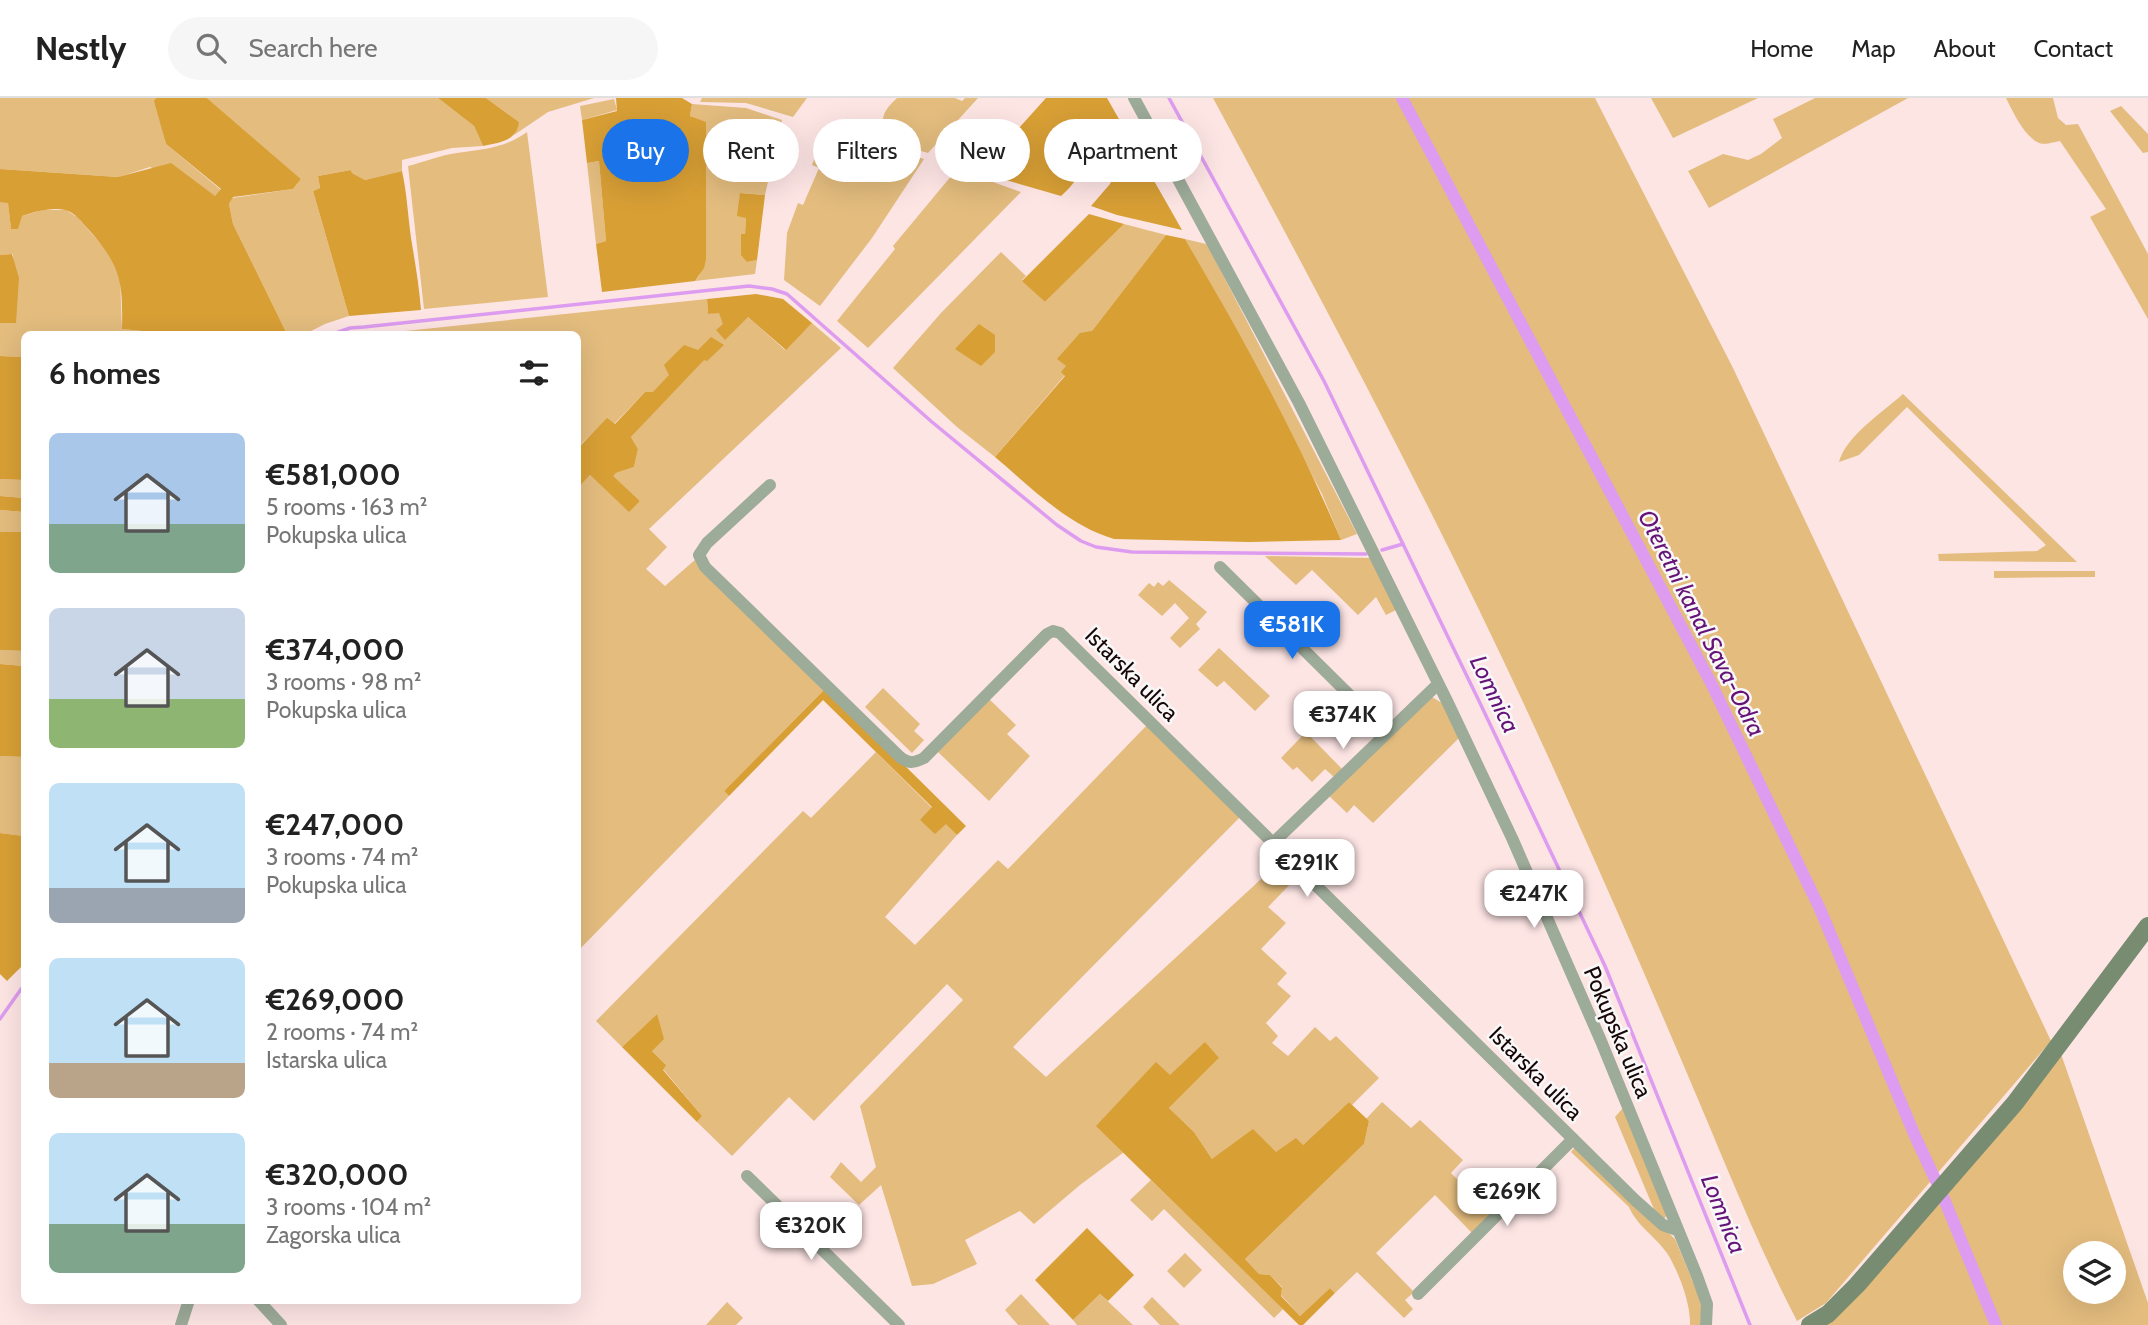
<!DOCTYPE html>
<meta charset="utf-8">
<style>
:root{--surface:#fff;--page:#f6f6f6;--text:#222;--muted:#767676;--line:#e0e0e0;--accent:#1a73e8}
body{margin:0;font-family:Cabin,sans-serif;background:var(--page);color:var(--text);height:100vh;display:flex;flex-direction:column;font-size:26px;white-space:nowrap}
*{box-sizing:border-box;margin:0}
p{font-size:23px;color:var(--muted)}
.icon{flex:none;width:38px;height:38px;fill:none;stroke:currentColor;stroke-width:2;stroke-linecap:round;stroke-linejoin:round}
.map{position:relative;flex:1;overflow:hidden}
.panel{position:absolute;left:21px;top:233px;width:560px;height:973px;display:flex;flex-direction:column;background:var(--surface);border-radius:10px;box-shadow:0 7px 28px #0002}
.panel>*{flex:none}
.banner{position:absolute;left:602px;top:21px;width:665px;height:63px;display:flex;gap:14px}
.tools{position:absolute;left:2063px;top:1143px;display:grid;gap:14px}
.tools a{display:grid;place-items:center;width:63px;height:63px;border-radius:50%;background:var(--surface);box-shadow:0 7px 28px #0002;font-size:35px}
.price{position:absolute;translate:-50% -60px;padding:0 16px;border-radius:14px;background:#fff;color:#222;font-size:23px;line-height:46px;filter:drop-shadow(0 2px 4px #0008)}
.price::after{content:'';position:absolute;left:50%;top:42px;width:21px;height:16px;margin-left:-10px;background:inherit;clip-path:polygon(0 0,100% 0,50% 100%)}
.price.on{background:var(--accent);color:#fff}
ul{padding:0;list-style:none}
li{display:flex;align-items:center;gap:21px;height:175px;padding:0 28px}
li span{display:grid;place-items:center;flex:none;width:196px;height:140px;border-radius:10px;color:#555}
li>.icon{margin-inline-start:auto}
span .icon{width:84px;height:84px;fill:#fffc;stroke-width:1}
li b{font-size:30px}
h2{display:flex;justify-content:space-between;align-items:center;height:84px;padding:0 28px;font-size:30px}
.pill{padding:0 24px;border-radius:32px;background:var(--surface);box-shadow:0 7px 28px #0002;font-size:24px;line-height:63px}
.pill.on{background:var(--accent);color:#fff}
header{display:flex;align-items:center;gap:42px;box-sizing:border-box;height:98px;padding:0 35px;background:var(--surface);border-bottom:2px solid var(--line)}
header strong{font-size:33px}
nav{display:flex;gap:38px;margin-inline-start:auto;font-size:24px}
.search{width:490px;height:63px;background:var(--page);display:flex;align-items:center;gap:18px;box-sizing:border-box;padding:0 24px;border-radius:38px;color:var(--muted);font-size:26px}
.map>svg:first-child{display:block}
.green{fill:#e3bc7e;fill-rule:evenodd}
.forest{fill:#d89f35}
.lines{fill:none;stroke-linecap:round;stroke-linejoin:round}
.stream{stroke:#dd9cf0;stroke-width:3.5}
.canal{stroke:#dd9cf0;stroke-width:12}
.street{stroke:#9dab99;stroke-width:12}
.secondary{stroke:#788c72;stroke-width:18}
.labels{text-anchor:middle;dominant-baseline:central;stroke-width:5;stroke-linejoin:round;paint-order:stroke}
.street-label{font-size:23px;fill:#180607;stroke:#f8f8f8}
.water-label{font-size:24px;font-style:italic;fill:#651379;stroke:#f8f8f8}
</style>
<header>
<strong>Nestly</strong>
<div class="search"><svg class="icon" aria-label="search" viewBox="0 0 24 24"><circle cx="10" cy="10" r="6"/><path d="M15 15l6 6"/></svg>Search here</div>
<nav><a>Home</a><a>Map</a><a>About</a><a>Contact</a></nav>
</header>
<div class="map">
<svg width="2148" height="1227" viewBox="0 0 2148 1227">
<rect width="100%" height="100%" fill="#fde5e4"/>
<g class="green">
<polygon points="0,0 156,0 155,3 166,46 221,92 215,98 150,69 119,79 0,71"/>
<polygon points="207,0 438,0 474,28 483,48 452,50 402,62 402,73 365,82 352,75 351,72 318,78 320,90 313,93 349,218 325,226 305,236 287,236 233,126 229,106 232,100 293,91 301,81"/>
<polygon points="486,0 594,0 548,14 514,37 519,24"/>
<polygon points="702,0 807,0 793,19 746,5 700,4"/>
<path d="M897,0H955L962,3L965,0H978L928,55L880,41C887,19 876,20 897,0Z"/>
<path d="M1213,0H1595L1733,270L2051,943L1826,1205L1797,1223C1756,1144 1724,1062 1689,980C1650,888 1610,796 1569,705C1463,466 1337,230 1213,0Z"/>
<polygon points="1651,0 1758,0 1673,40"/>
<polygon points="1815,0 1908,0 1709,110 1688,73 1723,56 1748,62 1761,56 1782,40 1773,21"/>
<path d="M2006,0H2053L2058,20L2066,27L2078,26L2148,156V221L2090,119L2106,111L2060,43C2054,44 2043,48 2037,44C2023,36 2013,14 2006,0Z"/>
<polygon points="614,1 617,12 582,22 580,8"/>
<polygon points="692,6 746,10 782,22 765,97 741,95 746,120 745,136 741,136 747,164 757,162 755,176 695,183 699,178 706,162 706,25 690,18"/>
<polygon points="2121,8 2148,36 2148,54 2143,55 2110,13"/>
<polygon points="826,32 924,61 872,140 820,208 784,182 787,135 798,105 803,107 819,70 812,67"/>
<path d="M527,34L548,199L424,211L408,68C424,64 441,57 457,55C483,51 505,50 527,34Z"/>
<polygon points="599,63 606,143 596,146 587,65"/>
<polygon points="957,71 1021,94 868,250 837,223 895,151 893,148"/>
<polygon points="0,104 8,104 11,131 22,118 43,112 66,112 77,119 108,154 120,179 122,231 172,236 24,236 24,259 0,258 0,225 16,225 13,156 0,157"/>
<polygon points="1124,126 1166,137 1092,233 1058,261 1066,268 1065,277 995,359 957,329 893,270 941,215 1001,154 1026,178 1022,182 1045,204"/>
<polygon points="1185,141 1206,146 1209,150 1357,436 1341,442 1322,396 1215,193"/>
<polygon points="707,201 708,216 719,214 724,226 748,219 785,252 812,225 841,250 649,431 667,449 646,471 665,488 696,461 826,590 724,693 729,698 578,853 578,390 590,377 629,413 640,403 612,378 616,375 634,369 638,351 631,339 704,261 698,252 653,295 645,294 614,326 607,321 580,347 578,344 578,236 377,236"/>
<path d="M1903,296L2077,464L1939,463L1938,456L2037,453L2046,447L1907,309L1859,357L1839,364C1846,338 1883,314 1903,296Z"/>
<polygon points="0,381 24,382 24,400 0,398"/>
<polygon points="0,412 24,414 24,434 0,434"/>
<polygon points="1265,458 1371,460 1396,512 1386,517 1376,499 1358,517 1312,472 1296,487"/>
<polygon points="1994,473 2095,473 2095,479 1994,480"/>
<polygon points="1169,482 1207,514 1196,526 1200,531 1180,550 1170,540 1189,520 1175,505 1162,518 1138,497 1149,485 1154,489 1158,484 1163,488"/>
<polygon points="1219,550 1270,598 1255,613 1224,583 1217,589 1198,572"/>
<polygon points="0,552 24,553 24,568 0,566"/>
<polygon points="883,590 920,626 914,633 924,642 912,655 865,609"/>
<polygon points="1432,599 1442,605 1460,639 1373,725 1354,707 1347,715 1327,696"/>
<polygon points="988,600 1016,627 1007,636 1030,658 989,703 938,654"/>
<polygon points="1147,627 1240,719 1013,949 1046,979 1283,761 1300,776 1268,809 1286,825 1261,851 1287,875 1277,886 1291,898 1266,925 1278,938 1272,945 1288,958 1315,929 1330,943 1336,938 1379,980 1352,1007 1349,1004 1303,1047 1276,1054 1212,1061 1194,1034 1169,1010 1219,960 1170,977 1097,1027 1124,1054 1080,1087 1034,1126 1020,1113 965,1142 977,1166 933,1186 912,1188 881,1087 859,1107 830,1079 841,1064 861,1084 876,1069 860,1008 963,902 947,886 814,1023 789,999 732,1058 697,1024 702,1018 663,971 665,966 652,953 657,916 622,949 596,923 803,713 811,720 876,654 932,710 920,723 946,725 957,737 885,819 915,847 998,762 1008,771"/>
<polygon points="1306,634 1342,671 1334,679 1325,671 1312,684 1297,669 1293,672 1281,660"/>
<polygon points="0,658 24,659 24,738 0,735"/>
<path d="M2061,956L2148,1205V1227H1824ZM2076,1155H2114V1194H2076Z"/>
<polygon points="1382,1004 1411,1030 1420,1022 1463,1062 1451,1075 1465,1089 1484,1072 1494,1083 1479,1098 1495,1114 1473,1136 1435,1097 1376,1155 1414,1194 1405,1202 1413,1211 1404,1220 1357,1174 1335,1195 1330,1190 1300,1218 1281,1197 1282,1189 1270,1177 1259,1176 1245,1161 1364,1046 1369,1023 1366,1021"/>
<polygon points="1623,1010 1667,1117 1664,1121 1656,1116 1615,1019"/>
<path d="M1576,1048L1675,1141L1702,1206L1700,1227H1690C1691,1206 1678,1172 1667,1155C1655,1138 1637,1128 1629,1109L1571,1054Z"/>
<polygon points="1151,1082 1283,1211 1274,1220 1164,1111 1152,1123 1130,1102"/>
<polygon points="1185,1155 1202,1172 1184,1190 1167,1173"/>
<polygon points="1021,1196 1050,1227 1018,1227 1005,1212"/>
<polygon points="1100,1196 1133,1227 1077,1227 1073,1222"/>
<polygon points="1152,1199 1180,1227 1160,1227 1143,1209"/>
<polygon points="727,1204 743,1220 736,1227 706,1227"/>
</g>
<g class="forest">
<path d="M156,0H207L301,81L293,91L233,99L229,106L233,126L287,236H172L122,231C123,184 121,168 89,132C82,125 75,114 65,112C51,109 35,114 22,118L18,131H11L8,105L0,104V71L118,79L171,65L215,98L221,91L166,46L154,3Z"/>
<path d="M438,0H486L519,24C517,43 499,45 483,48L474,28Z"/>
<polygon points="616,0 682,0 692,6 690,18 706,24 706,162 704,170 695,183 602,194 596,146 606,143 599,63 587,65 582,22 617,13"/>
<path d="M1046,0H1107L1182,132L1117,117L1091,108L1110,86L1114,76L1111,70C1074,67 1084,79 1061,98L999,80L989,63Z"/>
<path d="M351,72L352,75L365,82L402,73C407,96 408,118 411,140C415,164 419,187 421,212L349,218L313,93L320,90L318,78Z"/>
<polygon points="740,95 765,97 757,162 747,164 741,157 741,136 745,136 746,120 737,118"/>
<polygon points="1089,116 1124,126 1045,204 1022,183"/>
<path d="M1166,137L1185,141C1242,238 1297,338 1341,442L1250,444L1114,441C1067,427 1032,390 995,359L1065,278L1061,274L1066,268L1057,261L1080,235L1092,233Z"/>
<polygon points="12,156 19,180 16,225 0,225 0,157"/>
<polygon points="756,196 783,201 812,225 786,252 748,219 725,242 716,232 723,226 719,215 708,216 707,201"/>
<polygon points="979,226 995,237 995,254 981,268 955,251"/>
<polygon points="711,239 724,247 707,263 704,262 631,339 638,351 634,369 616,375 613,378 640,403 629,414 590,377 578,390 578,344 581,347 607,320 615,326 645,294 653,294 669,277 664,267 684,247 698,252"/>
<polygon points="0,258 24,259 24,382 0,381"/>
<polygon points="0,398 24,400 24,414 0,412"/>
<polygon points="0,434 24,434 24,553 0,552"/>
<polygon points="0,566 24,568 24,659 0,658"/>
<polygon points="826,590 966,728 957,737 946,726 935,736 920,722 932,709 823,602 729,698 724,693"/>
<polygon points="0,735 24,738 24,866 7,883 0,876"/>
<polygon points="657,916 664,941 652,953 666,967 663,972 702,1018 697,1024 622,949"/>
<polygon points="1205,944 1219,960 1169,1010 1194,1034 1212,1061 1253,1031 1276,1054 1296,1040 1303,1047 1349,1004 1369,1023 1364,1046 1245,1161 1259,1176 1270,1177 1282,1190 1281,1198 1300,1218 1330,1190 1335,1195 1303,1227 1299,1227 1096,1028 1156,964 1170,977"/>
<polygon points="1087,1130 1134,1177 1108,1203 1100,1196 1073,1222 1035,1182"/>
</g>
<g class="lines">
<g class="stream">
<polyline points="1169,0 1324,283 1479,603 1605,868 1750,1227"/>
<polyline points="333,236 350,230 364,229 749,188 772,191 787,196 932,324 1057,427 1081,443 1096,449 1132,454 1366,456"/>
<polyline points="1382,452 1403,446"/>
<polyline points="0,921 24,887"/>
</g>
<g class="canal">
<polyline points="1402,0 1711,585 1820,811 1915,1038 1936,1083"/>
<polyline points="1942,1096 1996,1227"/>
</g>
<g class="street">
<polyline points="1134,0 1299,305 1447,603 1512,740 1601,943 1697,1178 1707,1206 1706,1227"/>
<path d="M770,387L707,445L699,457L705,469L900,659C909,666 914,665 924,660L1047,536L1053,533L1060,535L1635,1102L1663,1127L1677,1132"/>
<polyline points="1220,469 1387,634"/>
<polyline points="1273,745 1438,586"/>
<polyline points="747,1078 899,1227"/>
<polyline points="1418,1196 1573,1041"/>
<polyline points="258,1202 281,1227"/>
<polyline points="181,1227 189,1202"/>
</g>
<polyline class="secondary" points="1810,1227 1828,1216 1857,1187 2015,1005 2148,828"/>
</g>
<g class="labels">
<g class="street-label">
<text transform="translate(1132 576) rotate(45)">Istarska ulica</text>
<text transform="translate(1618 934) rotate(67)">Pokupska ulica</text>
<text transform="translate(1536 975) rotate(45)">Istarska ulica</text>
</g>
<g class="water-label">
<text transform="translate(1702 525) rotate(63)">Oteretni kanal Sava-Odra</text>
<text transform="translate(1495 596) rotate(64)">Lomnica</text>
<text transform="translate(1724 1116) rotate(68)">Lomnica</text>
</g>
</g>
</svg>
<div class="tools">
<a><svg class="icon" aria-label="layers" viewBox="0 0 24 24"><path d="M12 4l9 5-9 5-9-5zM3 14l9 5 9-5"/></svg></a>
</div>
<b class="price on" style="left:1292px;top:563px">€581K</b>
<b class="price" style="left:1343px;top:653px">€374K</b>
<b class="price" style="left:1307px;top:801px">€291K</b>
<b class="price" style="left:1534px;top:832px">€247K</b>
<b class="price" style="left:1507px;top:1130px">€269K</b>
<b class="price" style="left:811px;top:1164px">€320K</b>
<div class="banner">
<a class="pill on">Buy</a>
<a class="pill">Rent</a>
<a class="pill">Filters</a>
<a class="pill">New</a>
<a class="pill">Apartment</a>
</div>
<section class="panel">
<h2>6 homes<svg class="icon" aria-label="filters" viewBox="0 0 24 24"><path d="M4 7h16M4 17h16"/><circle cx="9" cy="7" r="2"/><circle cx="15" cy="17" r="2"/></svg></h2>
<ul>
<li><span style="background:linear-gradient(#a9c7e8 65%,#7fa58c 0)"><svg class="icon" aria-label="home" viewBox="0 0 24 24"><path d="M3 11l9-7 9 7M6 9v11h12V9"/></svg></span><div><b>€581,000</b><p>5 rooms · 163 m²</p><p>Pokupska ulica</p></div></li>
<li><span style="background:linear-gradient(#c9d6e8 65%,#8fb573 0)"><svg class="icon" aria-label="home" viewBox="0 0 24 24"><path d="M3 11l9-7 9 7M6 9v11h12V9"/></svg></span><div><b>€374,000</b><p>3 rooms · 98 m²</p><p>Pokupska ulica</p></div></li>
<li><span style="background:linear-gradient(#bfe0f5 75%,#9aa5b1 0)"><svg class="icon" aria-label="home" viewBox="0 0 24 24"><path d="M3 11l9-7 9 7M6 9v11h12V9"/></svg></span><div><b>€247,000</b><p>3 rooms · 74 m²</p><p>Pokupska ulica</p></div></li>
<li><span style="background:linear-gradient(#bfe0f5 75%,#b9a48a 0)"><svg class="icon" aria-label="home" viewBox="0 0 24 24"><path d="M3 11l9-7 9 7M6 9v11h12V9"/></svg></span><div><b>€269,000</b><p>2 rooms · 74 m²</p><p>Istarska ulica</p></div></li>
<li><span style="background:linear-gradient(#bfe0f5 65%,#7fa58c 0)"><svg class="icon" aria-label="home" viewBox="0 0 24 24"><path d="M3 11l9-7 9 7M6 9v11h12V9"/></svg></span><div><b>€320,000</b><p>3 rooms · 104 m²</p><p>Zagorska ulica</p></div></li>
</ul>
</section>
</div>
